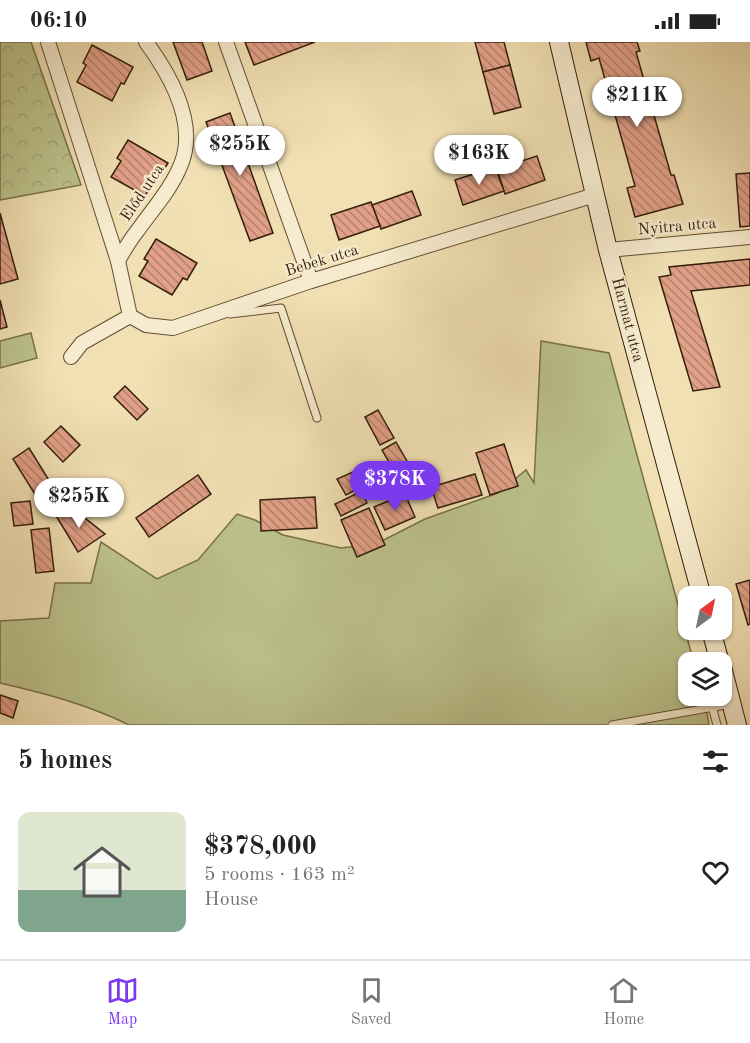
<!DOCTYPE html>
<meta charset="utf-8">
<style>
:root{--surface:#fff;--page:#f2f2f2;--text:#222;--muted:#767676;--line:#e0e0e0;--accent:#7c3aed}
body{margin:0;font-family:"Old Standard TT",serif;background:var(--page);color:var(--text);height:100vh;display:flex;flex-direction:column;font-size:22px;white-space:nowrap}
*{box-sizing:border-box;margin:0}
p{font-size:20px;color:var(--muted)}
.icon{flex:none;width:33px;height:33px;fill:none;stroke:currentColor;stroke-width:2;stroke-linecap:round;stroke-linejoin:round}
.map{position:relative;height:683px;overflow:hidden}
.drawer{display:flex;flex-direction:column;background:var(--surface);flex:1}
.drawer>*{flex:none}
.needle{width:39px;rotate:33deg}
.tools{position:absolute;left:678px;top:544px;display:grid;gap:12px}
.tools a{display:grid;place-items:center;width:54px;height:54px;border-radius:12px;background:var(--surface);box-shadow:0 2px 4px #0004;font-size:30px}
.price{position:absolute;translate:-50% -51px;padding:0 14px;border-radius:21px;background:#fff;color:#222;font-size:20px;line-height:39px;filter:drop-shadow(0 2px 3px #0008)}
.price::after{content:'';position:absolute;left:50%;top:36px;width:18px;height:14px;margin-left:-9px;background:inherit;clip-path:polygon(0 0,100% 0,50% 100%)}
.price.selected{background:var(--accent);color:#fff}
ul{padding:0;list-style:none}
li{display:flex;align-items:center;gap:18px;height:150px;padding:0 18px}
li+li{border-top:2px solid var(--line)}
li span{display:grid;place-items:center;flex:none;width:168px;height:120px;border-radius:12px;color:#555}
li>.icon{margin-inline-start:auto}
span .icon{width:72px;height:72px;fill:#fffc;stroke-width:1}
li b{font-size:26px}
h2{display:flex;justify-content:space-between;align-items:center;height:72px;padding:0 18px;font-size:26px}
.status{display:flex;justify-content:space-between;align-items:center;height:42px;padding:0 30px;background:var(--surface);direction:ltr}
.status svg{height:16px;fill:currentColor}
.tabs{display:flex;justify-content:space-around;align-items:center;height:84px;border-top:2px solid var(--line);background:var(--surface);font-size:16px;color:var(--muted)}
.tabs a{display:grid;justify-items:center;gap:3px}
.tabs .selected{color:var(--accent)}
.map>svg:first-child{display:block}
.grass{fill:#bcc28b;stroke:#78704b;stroke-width:1.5}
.forest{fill:url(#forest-crowns);stroke:#78704b;stroke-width:1.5}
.building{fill:url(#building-back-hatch);stroke:#341e0b;stroke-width:1.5}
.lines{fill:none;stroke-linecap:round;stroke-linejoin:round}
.lane-casing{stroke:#634e35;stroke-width:9}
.street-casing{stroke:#634e35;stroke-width:16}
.secondary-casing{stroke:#341e0b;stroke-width:20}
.lane{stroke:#f6ebce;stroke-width:7}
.street{stroke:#f6ebce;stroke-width:14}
.secondary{stroke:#f6ebce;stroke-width:18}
.labels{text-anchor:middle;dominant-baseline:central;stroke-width:4.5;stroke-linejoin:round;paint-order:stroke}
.street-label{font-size:16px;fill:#341e0b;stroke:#f6ebce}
</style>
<div class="status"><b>06:10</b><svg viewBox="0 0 49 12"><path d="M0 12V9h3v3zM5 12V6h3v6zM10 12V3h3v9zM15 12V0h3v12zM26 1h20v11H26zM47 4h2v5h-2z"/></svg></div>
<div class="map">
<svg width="750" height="683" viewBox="0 0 750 683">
<defs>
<pattern id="forest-crowns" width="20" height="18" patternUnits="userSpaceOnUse" patternTransform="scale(1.5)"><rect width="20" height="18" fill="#bcc28b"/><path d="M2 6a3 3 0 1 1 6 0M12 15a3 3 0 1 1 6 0" fill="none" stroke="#a2a677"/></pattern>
<pattern id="building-back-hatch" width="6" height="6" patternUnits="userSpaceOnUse" patternTransform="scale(1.5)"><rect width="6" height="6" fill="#e1a088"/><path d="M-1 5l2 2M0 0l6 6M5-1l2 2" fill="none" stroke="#b7826d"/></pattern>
</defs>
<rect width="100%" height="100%" fill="#f1e0b3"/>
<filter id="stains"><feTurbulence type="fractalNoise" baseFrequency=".00333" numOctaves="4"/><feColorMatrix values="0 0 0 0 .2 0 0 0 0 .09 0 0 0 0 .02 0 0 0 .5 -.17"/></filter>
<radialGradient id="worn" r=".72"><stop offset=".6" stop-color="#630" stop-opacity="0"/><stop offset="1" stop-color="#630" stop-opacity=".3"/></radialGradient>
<g class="grass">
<polygon points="31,291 37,316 0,326 0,299"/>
<path d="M541,299L609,311L694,621H688V654H704L709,683H129C89,663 44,651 0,641V579L49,576L55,541H91L101,500L157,537L198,518L237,472L255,478L283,493L341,506L376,502L425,477L498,451L526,428L534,441Z"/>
</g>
<polygon class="forest" points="0,0 31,0 81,143 0,158"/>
<g class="building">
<polygon points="173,0 202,0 212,29 187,38"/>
<polygon points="245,0 315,0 254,23"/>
<polygon points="475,0 504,0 510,23 483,30"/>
<polygon points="586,0 637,0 640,9 636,10 671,133 674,133 683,162 635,175 627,146 635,144 599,16 591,19"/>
<polygon points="92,3 133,25 124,42 121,41 112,59 77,40 86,23 83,21"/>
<polygon points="510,23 521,65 494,72 483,30"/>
<polygon points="230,71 273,191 250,199 206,80"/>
<polygon points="128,98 168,121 158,137 156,135 145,154 111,135 121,119 117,116"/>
<polygon points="537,114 545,138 505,152 497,127"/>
<polygon points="495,125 504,149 463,163 455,138"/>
<polygon points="750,131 750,184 740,185 736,132"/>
<polygon points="412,149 421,173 381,187 372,163"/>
<polygon points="371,160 380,184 339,198 331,173"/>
<polygon points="0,171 18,237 0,242"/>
<polygon points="156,197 197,221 187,238 183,236 172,253 139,234 148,219 144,217"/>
<polygon points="750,217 750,243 691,249 720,345 693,349 659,235 671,233 669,225"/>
<polygon points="0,258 7,285 0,287"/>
<polygon points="125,344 148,367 137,378 114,355"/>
<polygon points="378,368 394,396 380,403 365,375"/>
<polygon points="61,384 80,403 63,420 44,400"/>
<polygon points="396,400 411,426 397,434 382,408"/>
<polygon points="504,402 518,444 490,453 476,411"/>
<polygon points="29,406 52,443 36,454 13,417"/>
<polygon points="353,430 361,445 346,453 337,437"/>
<polygon points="475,432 482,453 438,466 431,445"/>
<polygon points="198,433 211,452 149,495 136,476"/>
<polygon points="362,449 367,461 341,474 335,462"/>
<polygon points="405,452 415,475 385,488 374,465"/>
<polygon points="315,455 317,486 261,489 260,458"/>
<polygon points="30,459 33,482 14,484 11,461"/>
<polygon points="71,465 105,492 78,510 55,472"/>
<polygon points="369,466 385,503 357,515 341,478"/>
<polygon points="49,486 54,529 36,531 31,488"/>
<polygon points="750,538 750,582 748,583 736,542"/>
<polygon points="0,653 18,659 13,676 0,671"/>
</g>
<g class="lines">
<g class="lane-casing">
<g id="lane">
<polyline points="230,272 281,266 317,376"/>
<polyline points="712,664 717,683"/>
<polyline points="612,683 731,662"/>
</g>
</g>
<g class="street-casing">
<g id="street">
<polyline points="48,0 118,219 130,274"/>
<polyline points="226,0 311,239"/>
<polyline points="608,208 750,195"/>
<path d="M118,219C124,208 130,198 138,188C152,168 169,150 179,127C200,84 171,34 146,0"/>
<polyline points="130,274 146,283 173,286 311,239 595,153"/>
<polyline points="71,315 82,301 130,274"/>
</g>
</g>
<g class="secondary-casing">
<g id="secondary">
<polyline points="559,0 608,208 702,555"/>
<polyline points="711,588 720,621"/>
<polyline points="722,625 737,683"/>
</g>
</g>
<use href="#lane" class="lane"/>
<use href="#street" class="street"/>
<use href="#secondary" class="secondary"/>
</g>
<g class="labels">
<g class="street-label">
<text transform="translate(143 151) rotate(-56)">Előd utca</text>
<text transform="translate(677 185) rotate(-5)">Nyitra utca</text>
<text transform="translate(322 219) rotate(-17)">Bebek utca</text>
<text transform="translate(627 278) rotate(75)">Harmat utca</text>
</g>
</g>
<rect width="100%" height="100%" filter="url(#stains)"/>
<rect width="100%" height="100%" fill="url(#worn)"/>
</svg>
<div class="tools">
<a><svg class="needle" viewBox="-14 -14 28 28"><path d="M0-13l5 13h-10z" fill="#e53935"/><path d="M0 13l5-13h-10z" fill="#767676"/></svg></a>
<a><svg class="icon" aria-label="layers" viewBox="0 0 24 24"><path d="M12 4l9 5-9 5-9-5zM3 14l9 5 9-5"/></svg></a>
</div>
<b class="price" style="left:637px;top:86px">$211K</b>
<b class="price" style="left:240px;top:135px">$255K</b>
<b class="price" style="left:479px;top:144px">$163K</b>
<b class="price selected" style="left:395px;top:470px">$378K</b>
<b class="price" style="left:79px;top:487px">$255K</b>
</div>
<section class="drawer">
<h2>5 homes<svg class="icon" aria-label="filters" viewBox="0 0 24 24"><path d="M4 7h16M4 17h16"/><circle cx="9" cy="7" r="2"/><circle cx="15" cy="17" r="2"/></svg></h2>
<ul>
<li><span style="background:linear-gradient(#dfe7d0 65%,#7fa58c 0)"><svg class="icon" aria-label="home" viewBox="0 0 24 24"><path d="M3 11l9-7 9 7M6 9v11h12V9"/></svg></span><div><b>$378,000</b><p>5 rooms · 163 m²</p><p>House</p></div><svg class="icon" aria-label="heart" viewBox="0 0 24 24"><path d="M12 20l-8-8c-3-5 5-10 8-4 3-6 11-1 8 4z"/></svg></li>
</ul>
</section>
<nav class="tabs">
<a class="selected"><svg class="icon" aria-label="map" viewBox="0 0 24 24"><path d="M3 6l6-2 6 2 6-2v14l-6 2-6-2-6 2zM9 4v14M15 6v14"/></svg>Map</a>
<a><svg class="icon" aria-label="saved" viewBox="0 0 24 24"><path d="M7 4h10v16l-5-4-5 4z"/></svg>Saved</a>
<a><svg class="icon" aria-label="home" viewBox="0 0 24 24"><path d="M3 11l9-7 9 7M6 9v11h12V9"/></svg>Home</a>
</nav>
